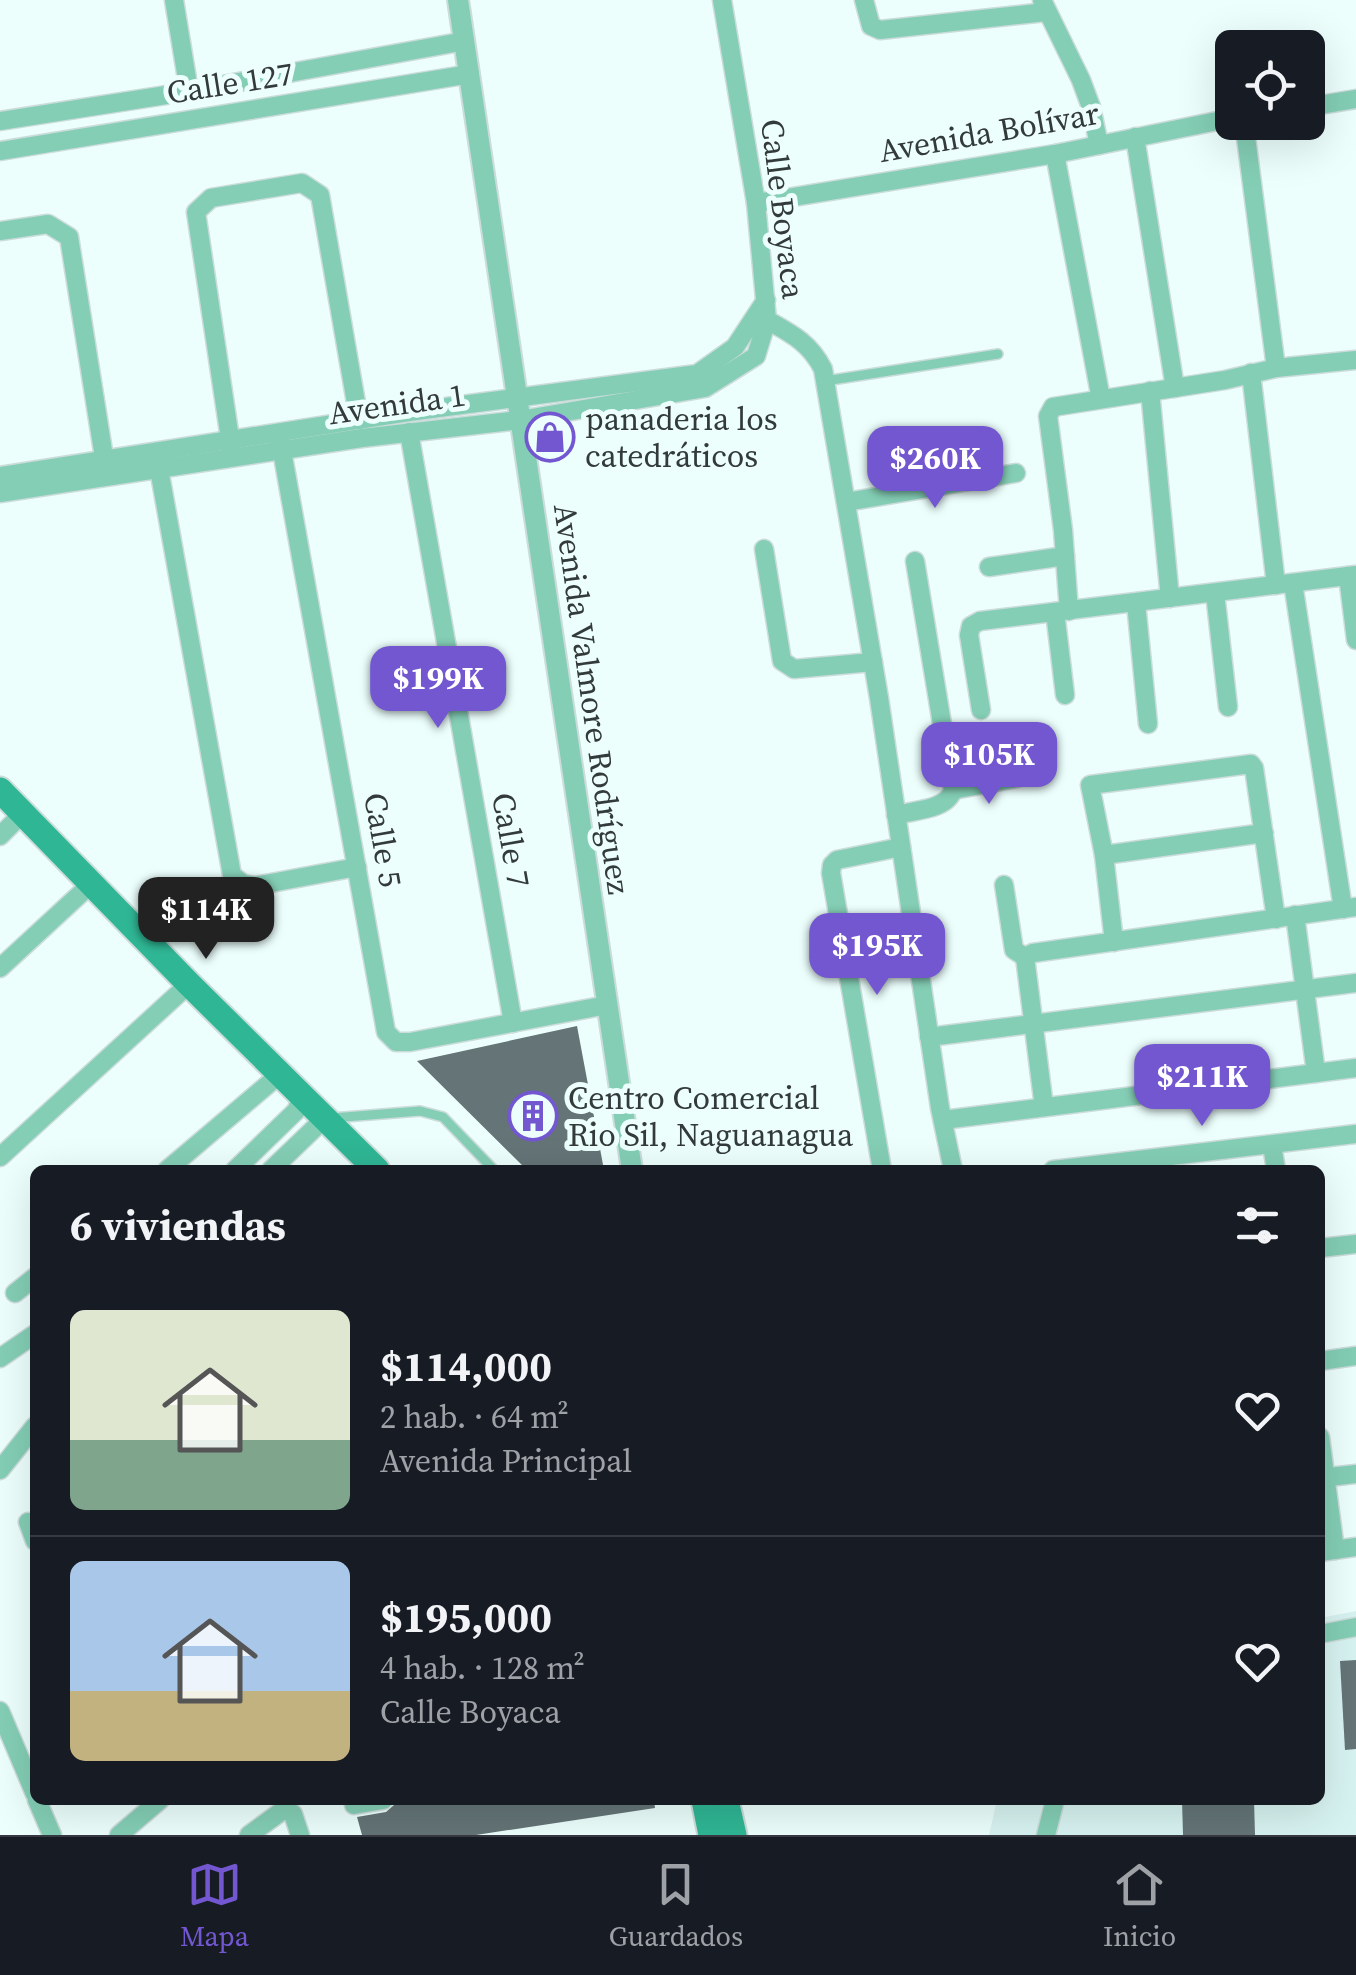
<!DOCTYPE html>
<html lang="es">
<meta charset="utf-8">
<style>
:root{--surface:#171b24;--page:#242831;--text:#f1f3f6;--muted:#9ea1a6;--line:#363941;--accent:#7357d1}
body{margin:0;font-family:"Source Serif 4",serif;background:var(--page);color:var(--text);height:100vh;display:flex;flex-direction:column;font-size:38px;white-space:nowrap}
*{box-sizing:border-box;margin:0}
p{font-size:32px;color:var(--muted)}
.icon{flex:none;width:55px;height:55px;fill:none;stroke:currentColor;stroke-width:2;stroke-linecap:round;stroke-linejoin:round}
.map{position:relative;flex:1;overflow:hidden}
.side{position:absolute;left:30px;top:1165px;width:1295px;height:640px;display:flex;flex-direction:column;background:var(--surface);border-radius:15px;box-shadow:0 10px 40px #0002}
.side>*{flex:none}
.controls{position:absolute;left:1215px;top:30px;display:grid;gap:20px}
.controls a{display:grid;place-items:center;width:110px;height:110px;border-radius:15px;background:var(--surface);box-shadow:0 10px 40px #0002;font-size:50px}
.price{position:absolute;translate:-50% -85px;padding:0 22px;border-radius:20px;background:var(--accent);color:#fff;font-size:32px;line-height:65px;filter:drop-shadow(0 2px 5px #0008)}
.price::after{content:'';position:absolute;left:50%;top:60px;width:30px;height:22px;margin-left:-15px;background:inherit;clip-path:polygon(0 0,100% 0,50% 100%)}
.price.active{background:#222;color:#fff}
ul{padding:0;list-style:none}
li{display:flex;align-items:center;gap:30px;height:250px;padding:0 40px}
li+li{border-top:2px solid var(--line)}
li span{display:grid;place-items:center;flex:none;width:280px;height:200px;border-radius:15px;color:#555}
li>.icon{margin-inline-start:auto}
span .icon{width:120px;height:120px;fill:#fffc;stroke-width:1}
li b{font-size:42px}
h2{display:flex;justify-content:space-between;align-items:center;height:120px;padding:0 40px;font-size:42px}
.tabs{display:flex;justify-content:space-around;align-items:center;height:140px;border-top:2px solid var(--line);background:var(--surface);font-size:28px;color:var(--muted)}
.tabs a{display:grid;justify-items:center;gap:5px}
.tabs .active{color:var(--accent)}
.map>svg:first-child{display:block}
.built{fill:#d7f3f1}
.building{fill:#647477}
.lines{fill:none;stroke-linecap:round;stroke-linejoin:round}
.service-casing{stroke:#cbdcda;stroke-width:12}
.minor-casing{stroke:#cbdcda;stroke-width:21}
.tertiary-casing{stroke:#cbdcda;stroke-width:24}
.secondary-casing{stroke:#cbdcda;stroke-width:29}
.service{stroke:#84ceb5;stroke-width:9}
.minor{stroke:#84ceb5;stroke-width:18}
.tertiary{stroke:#84ceb5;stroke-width:20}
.secondary{stroke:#2fb694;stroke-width:25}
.labels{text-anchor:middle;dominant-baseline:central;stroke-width:10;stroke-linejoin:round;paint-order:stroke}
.street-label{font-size:32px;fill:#333a3a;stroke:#ecfffd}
.poi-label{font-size:32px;fill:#333a3a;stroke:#ecfffd;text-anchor:start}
</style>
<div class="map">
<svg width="1356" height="1835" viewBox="0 0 1356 1835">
<rect width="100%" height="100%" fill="#ecfffd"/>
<polygon class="built" points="1356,1611 1356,1835 989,1835 997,1800 1320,1800 1320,1618"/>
<g class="building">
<polygon points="577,1026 604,1170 527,1170 417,1061"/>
<polygon points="1356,1660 1356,1749 1345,1750 1340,1661"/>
<polygon points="424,1800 654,1800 655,1808 476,1835 362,1835 357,1817 386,1812 394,1805"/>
<polygon points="1182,1800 1254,1800 1255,1835 1183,1835"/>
</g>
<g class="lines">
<g class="service-casing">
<g id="service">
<polyline points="825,381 998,354"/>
<polyline points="332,1118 420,1111 443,1117 494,1170"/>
</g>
</g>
<g class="minor-casing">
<g id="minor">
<polyline points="174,0 189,91"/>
<path d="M722,0L756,203L767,320C792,334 810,343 823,369L879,698L940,1108L953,1170"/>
<polyline points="864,0 871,26 880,30 1046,12"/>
<polyline points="1042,0 1081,80 1091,107 1099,145"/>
<polyline points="1308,107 1356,99"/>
<polyline points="0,121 179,93 465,41"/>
<polyline points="1244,122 1276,368"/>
<polyline points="1135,137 1175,388"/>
<polyline points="0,151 470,74"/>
<polyline points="1055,154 1101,399"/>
<polyline points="756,203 1055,154 1232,118"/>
<polyline points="0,231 48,224 69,237 106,470"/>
<polyline points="1251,373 1276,585"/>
<polyline points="1150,391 1170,598"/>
<polyline points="409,432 513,1023"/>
<polyline points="279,434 386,1032 396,1042 410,1042 607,1005"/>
<polyline points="232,452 196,212 211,198 302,183 320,195 359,420"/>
<polyline points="159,469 232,875 243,884 255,886 357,867"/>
<polyline points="0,476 409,412 697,374 735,347 766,300"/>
<polyline points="0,493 362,438 520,420 705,388 756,356 767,320"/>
<polyline points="846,502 1016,473"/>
<polyline points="764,549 782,661 794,669 873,662"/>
<polyline points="989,567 1065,556"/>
<polyline points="1348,576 1356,640"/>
<polyline points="1293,583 1343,909"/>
<polyline points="1215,593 1228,707"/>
<polyline points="1136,603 1148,724"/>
<polyline points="1069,611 1063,530 1048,416 1053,407 1225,380 1276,368 1356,360"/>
<polyline points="1055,612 1065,695"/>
<polyline points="981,710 969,635 971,626 980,621 1356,575"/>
<polyline points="953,790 1017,778"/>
<path d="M896,815C915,810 947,810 953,790L915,561"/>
<polyline points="1264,833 1104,855 1090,785 1251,764 1254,768 1276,919"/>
<polyline points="0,836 23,813"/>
<polyline points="1104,855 1114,942"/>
<polyline points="1004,885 1014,950 1025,957"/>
<polyline points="1295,915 1316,1073"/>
<polyline points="0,968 91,884"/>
<polyline points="929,1037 1356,983"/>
<polyline points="1044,1107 1025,957 1033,953 1356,907"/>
<polyline points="943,1120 1356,1068"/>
<polyline points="1272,1145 1276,1170"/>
<polyline points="0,1157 189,984"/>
<polyline points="167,1170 279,1075"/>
<polyline points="235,1170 296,1111 302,1098"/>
<polyline points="271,1170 324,1119"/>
<polyline points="882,1170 831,873 832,865 837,860 901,847"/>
<polyline points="1053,1170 1356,1134"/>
<polyline points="1320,1248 1356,1244"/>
<polyline points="15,1293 35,1277"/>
<polyline points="0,1358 35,1334"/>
<polyline points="1320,1361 1356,1356"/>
<polyline points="1320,1437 1335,1550"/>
<polyline points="0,1470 35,1426"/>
<polyline points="1320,1478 1356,1474"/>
<polyline points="28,1522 35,1541"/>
<polyline points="1320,1552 1356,1547"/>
<polyline points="1320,1634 1356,1627"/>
<polyline points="0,1711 35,1794"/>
<polyline points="37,1800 52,1835"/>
<polyline points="354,1805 383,1800"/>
<polyline points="119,1835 160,1800"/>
<polyline points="249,1835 286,1808 293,1814 300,1835"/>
<polyline points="1046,1835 1055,1800"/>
</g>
</g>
<g class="tertiary-casing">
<polyline id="tertiary" points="458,0 632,1170"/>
</g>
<g class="secondary-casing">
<g id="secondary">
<polyline points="0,790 189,984 377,1170"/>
<polyline points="704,1800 711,1835"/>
<polyline points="726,1800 734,1835"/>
</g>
</g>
<use href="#service" class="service"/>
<use href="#minor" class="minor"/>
<use href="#tertiary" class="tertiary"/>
<use href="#secondary" class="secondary"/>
</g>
<defs>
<g id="shop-ring" transform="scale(2.5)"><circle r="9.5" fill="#ecfffd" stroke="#7357d1" stroke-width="1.5"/><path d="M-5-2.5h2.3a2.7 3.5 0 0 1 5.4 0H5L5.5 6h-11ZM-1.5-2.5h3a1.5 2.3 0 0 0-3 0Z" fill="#7357d1"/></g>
<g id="building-ring" transform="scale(2.5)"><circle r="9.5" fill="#ecfffd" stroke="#7357d1" stroke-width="1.5"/><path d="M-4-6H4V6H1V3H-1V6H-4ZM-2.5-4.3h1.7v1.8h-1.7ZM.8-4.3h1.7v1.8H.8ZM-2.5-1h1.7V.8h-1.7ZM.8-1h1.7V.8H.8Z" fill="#7357d1"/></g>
</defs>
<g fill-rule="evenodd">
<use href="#shop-ring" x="550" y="437"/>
<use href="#building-ring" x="533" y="1116"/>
</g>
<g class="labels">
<g class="street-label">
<text transform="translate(230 83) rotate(-9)">Calle 127</text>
<text transform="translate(989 132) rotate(-10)">Avenida Bolívar</text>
<text transform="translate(783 209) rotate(83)">Calle Boyaca</text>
<text transform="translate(397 404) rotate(-8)">Avenida 1</text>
<text transform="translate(592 699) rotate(82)">Avenida Valmore Rodríguez</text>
<text transform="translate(383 840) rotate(80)">Calle 5</text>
<text transform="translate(511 840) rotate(80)">Calle 7</text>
</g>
<g class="poi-label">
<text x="585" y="419">panaderia los<tspan x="585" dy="37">catedráticos</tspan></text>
<text x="568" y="1098">Centro Comercial<tspan x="568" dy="37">Rio Sil, Naguanagua</tspan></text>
</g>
</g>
</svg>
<div class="controls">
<a><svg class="icon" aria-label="locate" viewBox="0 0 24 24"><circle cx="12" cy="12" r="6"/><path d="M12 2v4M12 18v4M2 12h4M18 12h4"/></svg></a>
</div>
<b class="price" style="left:935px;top:511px">$260K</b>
<b class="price" style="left:438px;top:731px">$199K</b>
<b class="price" style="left:989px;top:807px">$105K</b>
<b class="price active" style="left:206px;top:962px">$114K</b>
<b class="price" style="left:877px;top:998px">$195K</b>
<b class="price" style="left:1202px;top:1129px">$211K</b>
<section class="side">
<h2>6 viviendas<svg class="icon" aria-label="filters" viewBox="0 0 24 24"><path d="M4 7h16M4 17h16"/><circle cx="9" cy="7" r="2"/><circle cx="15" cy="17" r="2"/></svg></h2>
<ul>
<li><span style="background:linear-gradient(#dfe7d0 65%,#7fa58c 0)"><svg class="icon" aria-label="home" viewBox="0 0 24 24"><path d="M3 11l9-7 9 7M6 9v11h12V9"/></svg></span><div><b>$114,000</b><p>2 hab. · 64 m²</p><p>Avenida Principal</p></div><svg class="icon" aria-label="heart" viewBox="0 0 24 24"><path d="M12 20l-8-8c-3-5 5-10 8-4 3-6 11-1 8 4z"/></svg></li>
<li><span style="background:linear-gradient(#a9c7e8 65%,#c2b280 0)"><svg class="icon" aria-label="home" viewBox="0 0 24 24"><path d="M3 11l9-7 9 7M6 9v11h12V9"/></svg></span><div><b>$195,000</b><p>4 hab. · 128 m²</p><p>Calle Boyaca</p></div><svg class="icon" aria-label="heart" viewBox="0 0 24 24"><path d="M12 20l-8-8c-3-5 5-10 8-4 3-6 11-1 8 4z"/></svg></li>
</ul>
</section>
</div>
<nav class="tabs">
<a class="active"><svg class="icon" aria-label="map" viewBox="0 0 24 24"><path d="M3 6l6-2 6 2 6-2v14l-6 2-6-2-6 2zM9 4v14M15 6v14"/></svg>Mapa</a>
<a><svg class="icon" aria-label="saved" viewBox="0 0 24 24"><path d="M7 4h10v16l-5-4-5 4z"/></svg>Guardados</a>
<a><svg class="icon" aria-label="home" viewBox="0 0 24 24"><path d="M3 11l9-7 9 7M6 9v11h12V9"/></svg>Inicio</a>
</nav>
